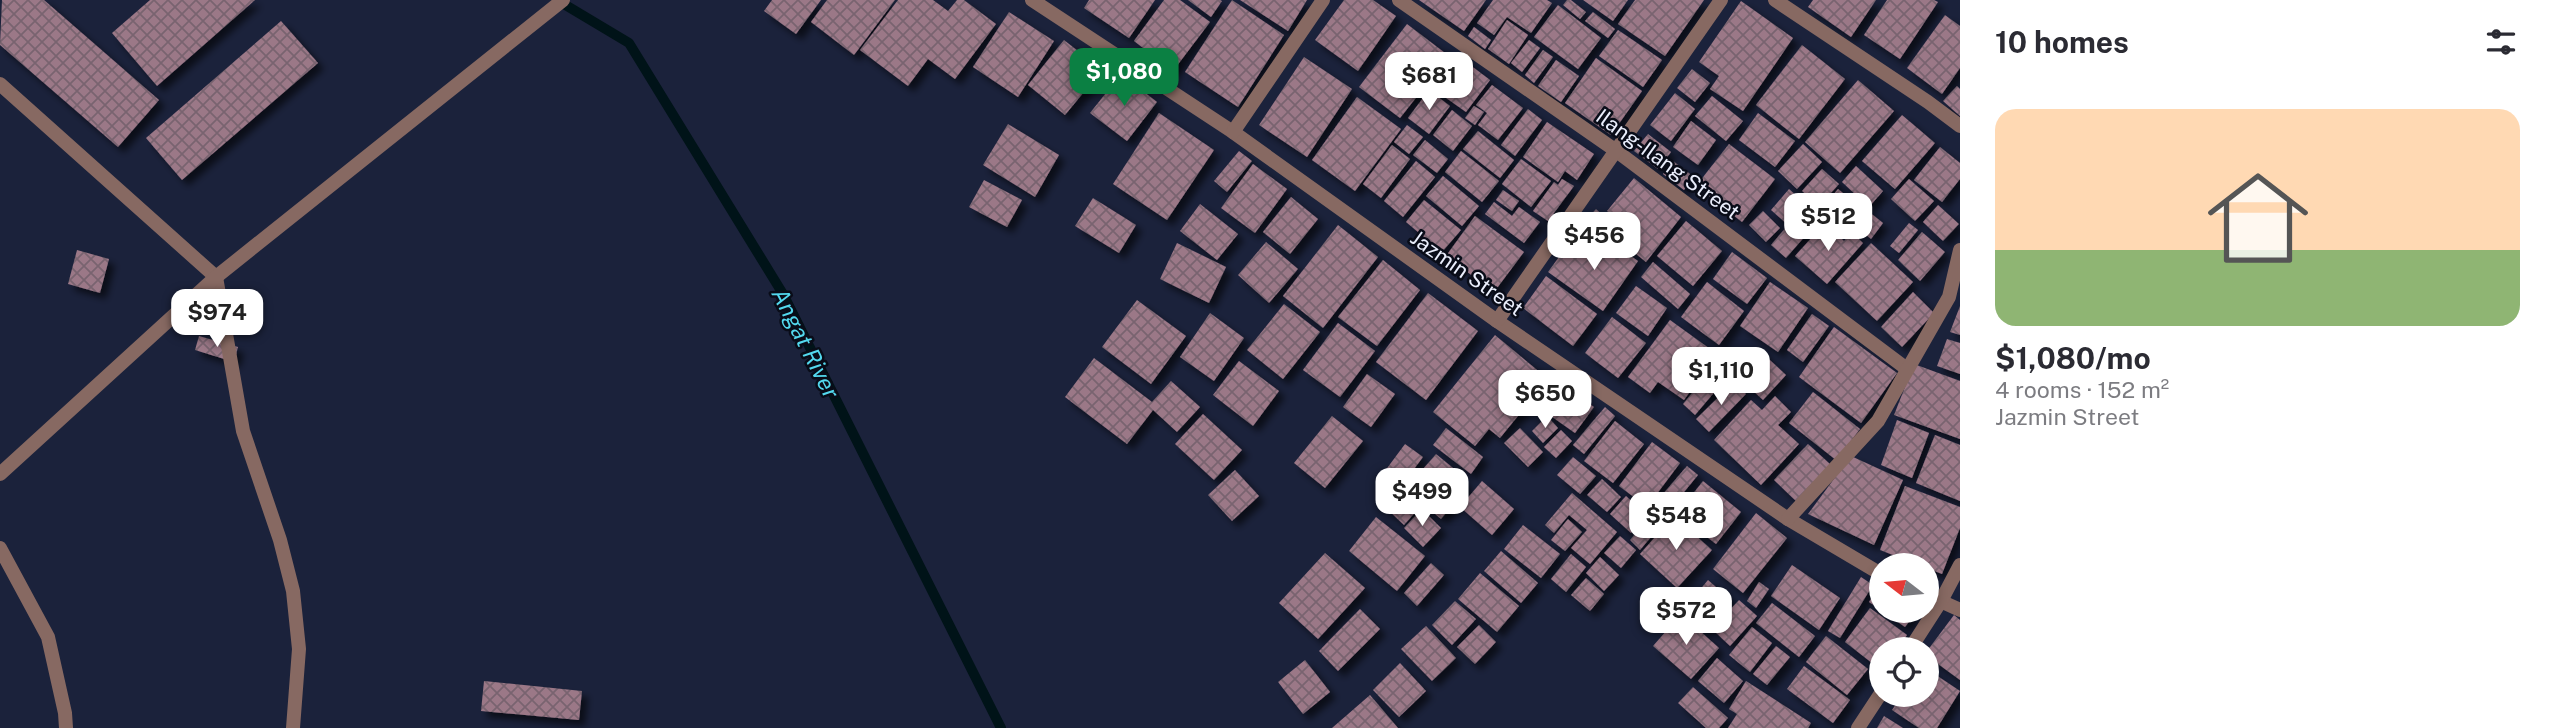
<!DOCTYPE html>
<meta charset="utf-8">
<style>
:root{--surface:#fff;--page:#f7f7f7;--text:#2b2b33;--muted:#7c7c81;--line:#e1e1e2;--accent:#0b8043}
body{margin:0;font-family:"Public Sans",sans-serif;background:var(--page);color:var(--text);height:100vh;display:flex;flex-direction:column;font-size:26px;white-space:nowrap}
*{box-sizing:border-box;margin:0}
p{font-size:23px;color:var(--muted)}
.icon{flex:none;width:38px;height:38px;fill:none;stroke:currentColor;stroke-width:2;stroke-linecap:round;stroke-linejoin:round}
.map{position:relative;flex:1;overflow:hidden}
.sheet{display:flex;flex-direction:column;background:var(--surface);width:595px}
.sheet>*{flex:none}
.needle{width:46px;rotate:286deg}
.controls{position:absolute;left:1869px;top:553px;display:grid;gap:14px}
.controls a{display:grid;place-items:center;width:70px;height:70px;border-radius:50%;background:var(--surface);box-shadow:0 4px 10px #0003;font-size:35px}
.price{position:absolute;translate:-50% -60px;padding:0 16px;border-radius:14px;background:#fff;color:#222;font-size:23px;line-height:46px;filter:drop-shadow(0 2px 4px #0008)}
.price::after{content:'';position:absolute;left:50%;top:42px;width:21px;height:16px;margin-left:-10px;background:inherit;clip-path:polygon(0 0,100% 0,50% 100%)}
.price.selected{background:var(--accent);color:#fff}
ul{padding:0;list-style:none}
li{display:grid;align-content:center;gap:14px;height:371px;padding:0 35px}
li+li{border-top:2px solid var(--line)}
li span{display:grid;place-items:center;height:217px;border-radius:21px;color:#555}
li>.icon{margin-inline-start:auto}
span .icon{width:126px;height:126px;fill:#fffc;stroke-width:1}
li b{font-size:30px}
h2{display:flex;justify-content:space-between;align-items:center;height:84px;padding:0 35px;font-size:30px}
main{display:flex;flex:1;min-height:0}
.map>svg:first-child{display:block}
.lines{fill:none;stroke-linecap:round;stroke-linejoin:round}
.stream{stroke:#001318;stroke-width:10}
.building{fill:url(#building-cross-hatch);filter:url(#shadow)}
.service{stroke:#876962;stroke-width:14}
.minor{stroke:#876962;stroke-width:14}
.labels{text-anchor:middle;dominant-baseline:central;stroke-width:5;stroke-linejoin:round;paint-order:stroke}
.street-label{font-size:21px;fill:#eaeefc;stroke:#090c18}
.water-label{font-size:23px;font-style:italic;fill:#53d8ee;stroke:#090c18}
</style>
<main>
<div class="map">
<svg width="1960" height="728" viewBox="0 0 1960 728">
<defs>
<pattern id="building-cross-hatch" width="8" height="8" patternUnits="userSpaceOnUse" patternTransform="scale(1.75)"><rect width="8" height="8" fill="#9b7887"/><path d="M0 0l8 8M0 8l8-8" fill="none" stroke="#79646f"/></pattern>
<filter id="shadow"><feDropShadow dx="6" dy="6" stdDeviation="3.5" flood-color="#0009"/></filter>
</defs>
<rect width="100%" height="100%" fill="#1b223b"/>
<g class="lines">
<polyline class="stream" points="557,0 629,43 783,294 1001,728"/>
</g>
<g class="building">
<polygon points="2,0 44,0 159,100 118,147 0,45"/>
<polygon points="150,0 255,0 157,86 112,33"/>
<polygon points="772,0 821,0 796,34 764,11"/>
<polygon points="827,0 895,0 854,55 811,22"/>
<polygon points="898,0 933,0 948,11 957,0 964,0 996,24 955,79 928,59 908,86 860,50"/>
<polygon points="1089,0 1155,0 1129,38 1084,8"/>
<polygon points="1164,0 1180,0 1210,22 1173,71 1134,41"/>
<polygon points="1188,0 1220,0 1222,1 1211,17"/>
<polygon points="1232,0 1284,35 1238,107 1185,72"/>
<polygon points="1240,0 1307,0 1288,31"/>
<polygon points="1344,0 1373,0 1396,16 1358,71 1315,40"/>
<polygon points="1419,0 1486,0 1464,31"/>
<polygon points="1493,0 1547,0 1552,3 1531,33 1507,17 1494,35 1477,23"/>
<polygon points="1567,0 1571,0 1586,12 1580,19 1563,5"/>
<polygon points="1583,0 1628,0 1613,21"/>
<polygon points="1635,0 1704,0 1665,56 1618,24"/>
<polygon points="1813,0 1876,0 1851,37 1808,7"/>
<polygon points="1887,0 1934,0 1938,2 1900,59 1864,35"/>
<polygon points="1741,1 1793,38 1743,111 1710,89 1719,76 1699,62"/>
<polygon points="1558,5 1601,38 1578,69 1534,37"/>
<polygon points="1009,12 1054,41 1018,97 973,67"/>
<polygon points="1593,12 1615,29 1608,38 1585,21"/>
<polygon points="1945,15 1960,26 1960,68 1942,94 1907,68"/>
<polygon points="1507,20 1528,35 1509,64 1488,49"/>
<polygon points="281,21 318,63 182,180 146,138"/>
<polygon points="1407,24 1449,56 1400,118 1359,87"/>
<polygon points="1474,27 1491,40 1485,49 1468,36"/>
<polygon points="1618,30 1662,60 1643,87 1599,56"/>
<polygon points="1064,40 1102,70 1065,115 1028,85"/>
<polygon points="1529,40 1540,48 1522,72 1511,63"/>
<polygon points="1802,45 1845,79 1799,139 1756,105"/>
<polygon points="1543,50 1553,57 1534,83 1525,75"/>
<polygon points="1457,55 1490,80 1466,112 1432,88"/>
<polygon points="1304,57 1352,89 1307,157 1259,125"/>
<polygon points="1596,58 1642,91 1611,135 1565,103"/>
<polygon points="1556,60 1579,76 1561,102 1538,86"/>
<polygon points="1692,69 1710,83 1695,102 1677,88"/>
<polygon points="1121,74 1157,102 1127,141 1090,113"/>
<polygon points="1858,80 1894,111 1840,173 1805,142"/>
<polygon points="1492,85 1523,108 1498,140 1478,125 1487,113 1476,105"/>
<polygon points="1957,86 1960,89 1960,116 1943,101"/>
<polygon points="1429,90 1450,106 1429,134 1408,118"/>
<polygon points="1675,93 1695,109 1671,141 1650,125"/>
<polygon points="1712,96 1743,121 1726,141 1695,116"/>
<polygon points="1357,97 1401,129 1355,191 1312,160"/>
<polygon points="1474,106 1484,112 1475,125 1465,118"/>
<polygon points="1528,109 1542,120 1515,156 1501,145"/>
<polygon points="1452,110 1472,126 1453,151 1433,135"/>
<polygon points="1159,113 1214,150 1167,220 1113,184"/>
<polygon points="1758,113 1795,141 1775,167 1739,140"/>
<polygon points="1902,115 1935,143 1895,189 1862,161"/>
<polygon points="1691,121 1716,140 1698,165 1673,147"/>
<polygon points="1547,122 1594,154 1577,180 1565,171 1558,182 1523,157"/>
<polygon points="1008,124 1059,155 1035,197 983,165"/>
<polygon points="1407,125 1423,137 1409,154 1394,142"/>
<polygon points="1478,131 1514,160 1500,178 1463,149"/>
<polygon points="1648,134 1671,152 1658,169 1634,151"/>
<polygon points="1425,140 1448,159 1437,173 1413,155"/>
<polygon points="1729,144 1775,179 1742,222 1696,186"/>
<polygon points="1803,144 1822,162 1797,189 1778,171"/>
<polygon points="1392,145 1410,159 1381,198 1363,184"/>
<polygon points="1940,147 1960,163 1960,179 1942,202 1914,180"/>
<polygon points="1239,151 1252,161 1227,192 1214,181"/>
<polygon points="1461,151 1499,181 1482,202 1445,172"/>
<polygon points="1521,159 1551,181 1531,207 1502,184"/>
<polygon points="1416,161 1435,177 1403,217 1384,201"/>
<polygon points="1673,161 1694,177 1684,190 1663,174"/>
<polygon points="1253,164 1287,189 1255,233 1221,208"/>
<polygon points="1856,166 1883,191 1869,207 1842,182"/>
<polygon points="1822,169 1839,184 1819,206 1802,191"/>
<polygon points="1443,176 1479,206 1462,226 1426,196"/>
<polygon points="1634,178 1681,217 1646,262 1610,233 1620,222 1607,211"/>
<polygon points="1562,179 1574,186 1548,221 1533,211 1554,182 1558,185"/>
<polygon points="1909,179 1934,201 1915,221 1891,199"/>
<polygon points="984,180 1022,200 1007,227 969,207"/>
<polygon points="1789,189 1821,218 1786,258 1771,245 1788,225 1771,210"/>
<polygon points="1838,189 1858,205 1840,227 1820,211"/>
<polygon points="1503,190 1519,201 1512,211 1496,200"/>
<polygon points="1291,197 1318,219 1290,254 1263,232"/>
<polygon points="1093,198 1136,225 1119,253 1075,226"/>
<polygon points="1424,200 1461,230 1442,252 1406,222"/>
<polygon points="1494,202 1512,216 1519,207 1540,222 1524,243 1485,214"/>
<polygon points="1200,204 1238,234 1217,260 1180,231"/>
<polygon points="1938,205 1959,224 1943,241 1923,222"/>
<polygon points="1863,207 1883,223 1871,239 1851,222"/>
<polygon points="1596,209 1612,224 1587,252 1570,238"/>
<polygon points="1763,211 1780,228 1766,242 1749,225"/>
<polygon points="1475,216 1524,252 1494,292 1446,256"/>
<polygon points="1686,221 1722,251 1693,286 1657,256"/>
<polygon points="1825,223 1844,241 1852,232 1863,243 1827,284 1795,256"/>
<polygon points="1909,223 1918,230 1899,253 1890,246"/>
<polygon points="1338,225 1378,257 1323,328 1283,296"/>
<polygon points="1922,232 1945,252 1920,281 1898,260"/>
<polygon points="1604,237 1638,261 1603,311 1548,272 1569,243 1590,258"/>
<polygon points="1266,242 1298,269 1269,303 1238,275"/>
<polygon points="1177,243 1226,267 1209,303 1160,279"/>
<polygon points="1871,243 1913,282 1877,321 1835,282"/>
<polygon points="77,250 109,259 100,293 68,284"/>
<polygon points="1732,252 1767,278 1747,304 1713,279"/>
<polygon points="1383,260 1420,290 1377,346 1338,317"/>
<polygon points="1653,262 1690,294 1678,309 1641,277"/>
<polygon points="1546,276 1597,314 1573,346 1523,308"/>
<polygon points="1707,282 1744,311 1719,345 1681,317"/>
<polygon points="1770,282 1808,308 1778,352 1740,326"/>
<polygon points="1636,286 1667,308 1648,336 1616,313"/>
<polygon points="1913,292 1934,313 1902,347 1881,327"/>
<polygon points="1428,293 1478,331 1426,400 1376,362"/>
<polygon points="1137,300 1186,336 1151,384 1102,347"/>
<polygon points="1284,304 1320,332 1283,379 1247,350"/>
<polygon points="1960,306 1960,335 1950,332"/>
<polygon points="1210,313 1244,338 1214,381 1180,357"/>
<polygon points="1812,314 1829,326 1803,362 1787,350"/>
<polygon points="1612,317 1646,343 1618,378 1585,353"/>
<polygon points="1670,320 1717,354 1684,400 1658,382 1650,393 1628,377"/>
<polygon points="1338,323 1375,351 1340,397 1303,370"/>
<polygon points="1834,327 1897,373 1861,423 1799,377"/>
<polygon points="1495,335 1548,379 1500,438 1489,429 1475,446 1433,412"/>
<polygon points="199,336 238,347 234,362 195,350"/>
<polygon points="1947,339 1960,343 1960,374 1937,366"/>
<polygon points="1756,347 1786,375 1763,400 1733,372"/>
<polygon points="1094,358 1152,402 1171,381 1200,407 1177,432 1153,410 1127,444 1065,397"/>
<polygon points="1239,361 1279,391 1253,426 1213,395"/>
<polygon points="1716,364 1729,375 1695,415 1683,404"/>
<polygon points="1914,364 1960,381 1960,439 1894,415"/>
<polygon points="1367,374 1395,394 1371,427 1343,407"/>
<polygon points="1556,380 1594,407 1575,433 1538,407"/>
<polygon points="1734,382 1746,394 1709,432 1696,419"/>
<polygon points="1813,392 1860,429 1836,460 1789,423"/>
<polygon points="1775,396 1791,412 1778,425 1799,444 1761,485 1714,440 1751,400 1762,410"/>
<polygon points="1605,407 1615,416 1584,454 1573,445"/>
<polygon points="1203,414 1242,450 1214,480 1175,444"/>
<polygon points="1332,416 1363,441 1325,488 1294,463"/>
<polygon points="1547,416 1558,428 1543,443 1532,431"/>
<polygon points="1897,420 1929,433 1912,478 1881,465"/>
<polygon points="1615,421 1644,444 1613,483 1584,461"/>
<polygon points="1446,428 1483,457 1471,474 1433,445"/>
<polygon points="1520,428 1543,452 1528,467 1504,443"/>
<polygon points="1561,430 1572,441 1556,458 1544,447"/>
<polygon points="1935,435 1960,445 1960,501 1916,483"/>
<polygon points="1652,442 1680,463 1647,507 1619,486"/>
<polygon points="1405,444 1423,457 1396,493 1379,479"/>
<polygon points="1808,444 1831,465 1797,502 1774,480"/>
<polygon points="1436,454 1453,468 1434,491 1417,476"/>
<polygon points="1851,456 1903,480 1874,545 1808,514"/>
<polygon points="1573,457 1596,476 1580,494 1557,475"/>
<polygon points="1687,466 1698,475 1675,503 1663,494"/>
<polygon points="1235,470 1259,496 1232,521 1208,495"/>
<polygon points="1452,473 1468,487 1441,519 1407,490 1416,479 1434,495"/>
<polygon points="1602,479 1621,497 1607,512 1587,495"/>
<polygon points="1482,481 1514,509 1492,535 1460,507"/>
<polygon points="1703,481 1741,512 1716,544 1677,514"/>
<polygon points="1905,486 1960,507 1960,528 1942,574 1927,568 1927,565 1919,565 1880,550"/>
<polygon points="1401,492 1419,508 1404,525 1386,508"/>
<polygon points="1572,493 1617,532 1590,564 1571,548 1587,530 1569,515 1554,533 1545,525"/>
<polygon points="1626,496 1647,515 1631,533 1610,514"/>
<polygon points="1663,501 1673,510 1659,525 1650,517"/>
<polygon points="1422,509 1441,528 1423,547 1404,528"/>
<polygon points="1756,513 1787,538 1743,593 1713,569"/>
<polygon points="1674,516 1712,550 1677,588 1640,554"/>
<polygon points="1376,517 1425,556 1397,591 1349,551"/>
<polygon points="1568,519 1582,532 1565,551 1551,540"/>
<polygon points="1647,520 1657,530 1640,550 1630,540"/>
<polygon points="1523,525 1560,554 1541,578 1504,549"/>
<polygon points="1620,536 1636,550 1621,568 1604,553"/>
<polygon points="1501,551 1538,583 1521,603 1484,571"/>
<polygon points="1325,553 1365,588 1318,639 1279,603"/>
<polygon points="1571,554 1586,567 1566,592 1551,579"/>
<polygon points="1600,557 1619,575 1604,591 1586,573"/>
<polygon points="1431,563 1444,575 1417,606 1404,593"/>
<polygon points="1792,565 1840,598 1819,630 1771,596"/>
<polygon points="1480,573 1519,606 1497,632 1458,599"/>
<polygon points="1861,577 1873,585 1840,638 1828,631"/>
<polygon points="1586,578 1604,594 1590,611 1571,595"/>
<polygon points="1708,580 1732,601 1706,630 1683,610"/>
<polygon points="1759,582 1769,589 1756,608 1747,601"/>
<polygon points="1881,584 1881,610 1869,602"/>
<polygon points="1739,600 1757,616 1730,646 1712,629"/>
<polygon points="1455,601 1476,619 1452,645 1432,625"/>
<polygon points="1772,603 1815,636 1799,657 1756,623"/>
<polygon points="1870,608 1907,635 1897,649 1881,649 1881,670 1845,642"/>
<polygon points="1360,609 1380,629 1338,671 1319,651"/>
<polygon points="1882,611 1917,611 1905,627"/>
<polygon points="1681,614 1719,648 1691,679 1653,646"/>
<polygon points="1954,615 1960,620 1960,680 1927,656 1927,651"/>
<polygon points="1479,625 1496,642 1475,664 1457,647"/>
<polygon points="1426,626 1456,658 1432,681 1401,649"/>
<polygon points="1752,627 1772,643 1750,672 1729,655"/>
<polygon points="1826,636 1868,669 1847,695 1806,662"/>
<polygon points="1776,646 1790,657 1767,685 1753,674"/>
<polygon points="1717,658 1743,681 1724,703 1698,681"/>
<polygon points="1305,660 1330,692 1303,714 1278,682"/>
<polygon points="1400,663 1426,691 1399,717 1373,690"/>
<polygon points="1804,666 1850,700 1833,723 1787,689"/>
<polygon points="1927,669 1960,691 1937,728 1919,728 1892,710 1902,695 1927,695"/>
<polygon points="484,681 582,691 579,720 481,711"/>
<polygon points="1746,681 1811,723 1808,728 1728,728 1737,714 1729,709"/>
<polygon points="1693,687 1728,718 1719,728 1706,728 1678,703"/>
<polygon points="1370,695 1398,728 1332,728"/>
<polygon points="1884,716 1903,728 1877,728"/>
</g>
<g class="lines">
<polyline class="service" points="0,548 48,637 65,713 66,728"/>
<g class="minor">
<polyline points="1032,0 1233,132 1497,321 1788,519 1881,574"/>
<polyline points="1399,0 1615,150 1907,369"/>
<polyline points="1775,0 1928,102 1960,126"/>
<polyline points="0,84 216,277 243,431 280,540 293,591 299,649 293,728"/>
<polyline points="1233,132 1323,0"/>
<polyline points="1497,321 1721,0"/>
<polyline points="0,474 216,277 563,0"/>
<polyline points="1788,519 1878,421 1949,297 1960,250"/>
<polyline points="1927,595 1960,610"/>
<polyline points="1910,649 1941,601 1960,565"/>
<polyline points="1858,728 1881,693"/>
</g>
</g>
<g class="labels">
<g class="street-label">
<text transform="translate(1668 164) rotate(36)">Ilang-Ilang Street</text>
<text transform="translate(1467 273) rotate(35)">Jazmin Street</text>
</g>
<g class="water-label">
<text transform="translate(806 343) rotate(63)">Angat River</text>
</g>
</g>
</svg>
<div class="controls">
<a><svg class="needle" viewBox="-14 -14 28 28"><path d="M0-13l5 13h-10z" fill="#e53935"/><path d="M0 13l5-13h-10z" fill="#7c7c81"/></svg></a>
<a><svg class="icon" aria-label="locate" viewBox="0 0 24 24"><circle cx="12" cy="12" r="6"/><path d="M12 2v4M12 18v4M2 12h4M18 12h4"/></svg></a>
</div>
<b class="price selected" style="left:1124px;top:108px">$1,080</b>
<b class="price" style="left:1429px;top:112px">$681</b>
<b class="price" style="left:1828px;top:253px">$512</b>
<b class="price" style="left:1594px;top:272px">$456</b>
<b class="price" style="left:217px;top:349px">$974</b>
<b class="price" style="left:1721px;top:407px">$1,110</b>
<b class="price" style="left:1545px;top:430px">$650</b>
<b class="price" style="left:1422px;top:528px">$499</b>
<b class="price" style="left:1676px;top:552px">$548</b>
<b class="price" style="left:1686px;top:647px">$572</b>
</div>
<section class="sheet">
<h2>10 homes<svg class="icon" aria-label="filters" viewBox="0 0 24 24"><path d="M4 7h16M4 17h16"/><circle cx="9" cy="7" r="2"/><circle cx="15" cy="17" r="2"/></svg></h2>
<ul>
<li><span style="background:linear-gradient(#ffd9b3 65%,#8fb573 0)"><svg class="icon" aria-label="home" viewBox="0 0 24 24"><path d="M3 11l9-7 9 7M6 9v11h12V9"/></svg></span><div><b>$1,080/mo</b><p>4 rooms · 152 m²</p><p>Jazmin Street</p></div></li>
</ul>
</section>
</main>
